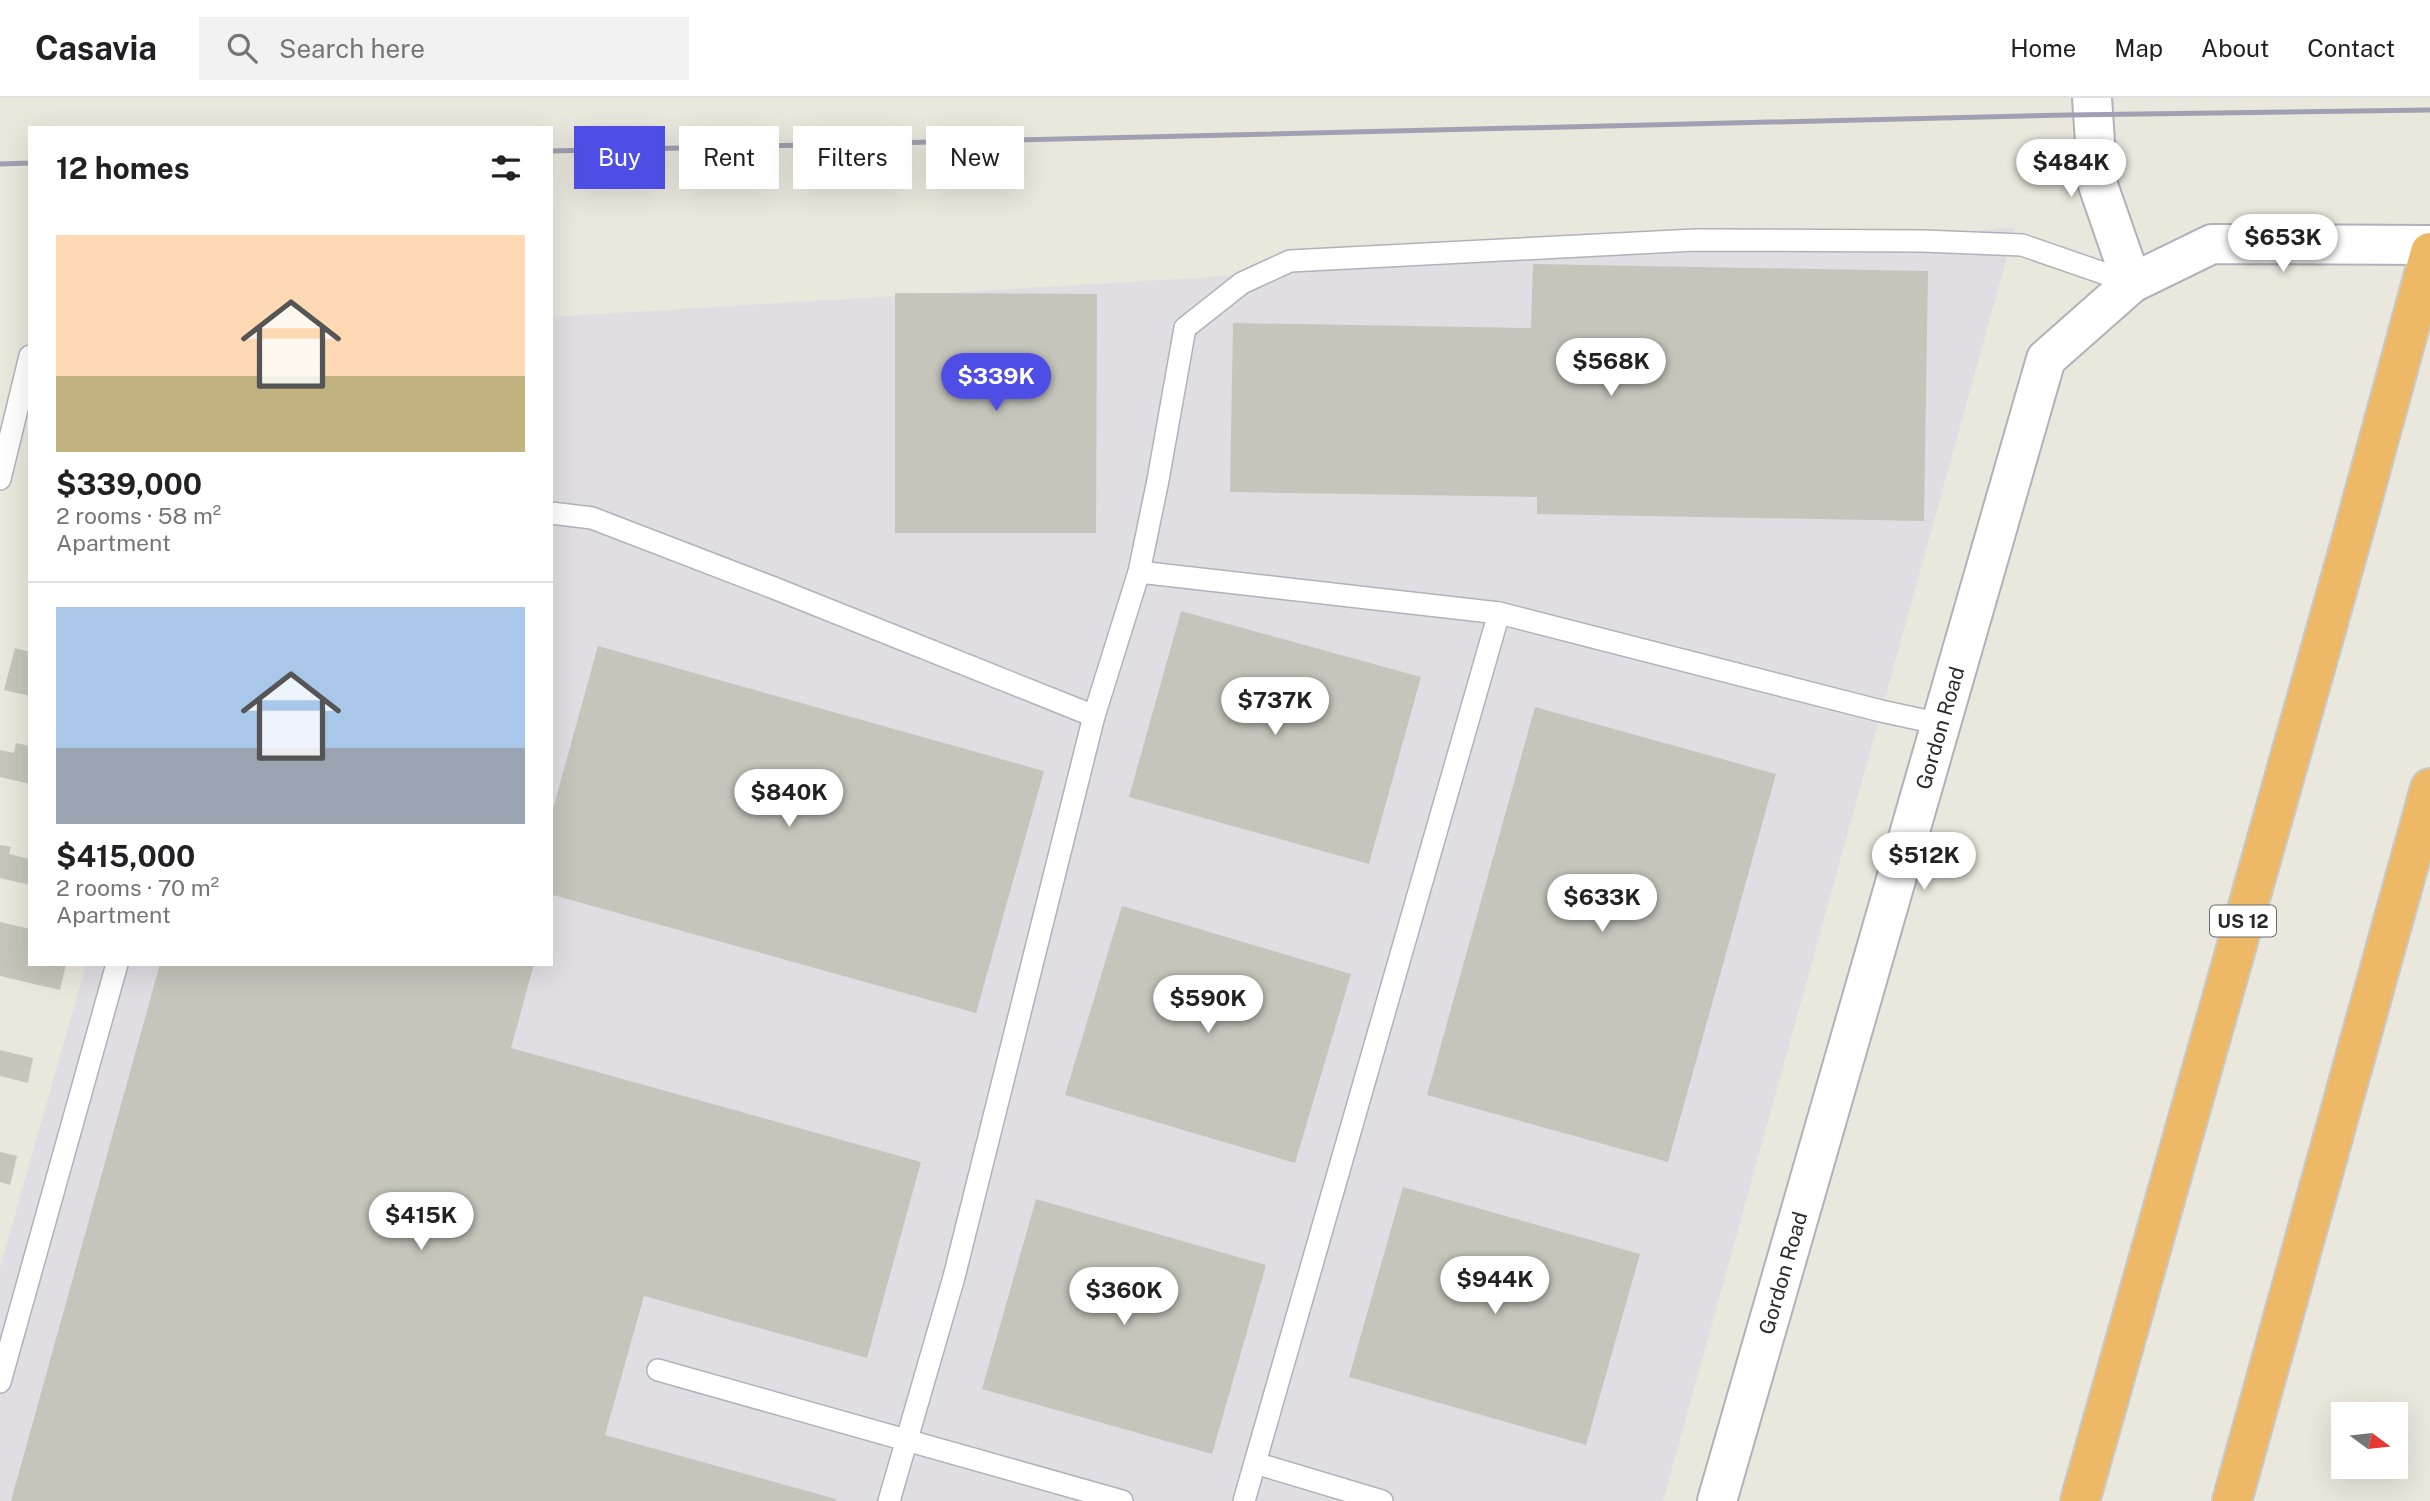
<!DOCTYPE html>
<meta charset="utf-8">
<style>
:root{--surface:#fff;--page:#f2f2f2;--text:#202124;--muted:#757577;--line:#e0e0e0;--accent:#4e4ee6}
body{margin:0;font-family:"Public Sans",sans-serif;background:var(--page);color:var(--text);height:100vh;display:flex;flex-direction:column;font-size:26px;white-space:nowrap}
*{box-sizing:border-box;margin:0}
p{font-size:23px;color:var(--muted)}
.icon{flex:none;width:38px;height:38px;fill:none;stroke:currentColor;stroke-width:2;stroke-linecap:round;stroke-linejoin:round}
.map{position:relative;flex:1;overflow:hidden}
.side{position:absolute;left:28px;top:28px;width:525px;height:840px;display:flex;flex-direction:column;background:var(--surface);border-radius:0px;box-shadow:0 7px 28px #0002}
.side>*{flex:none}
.guide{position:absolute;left:574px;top:28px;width:665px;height:63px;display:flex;gap:14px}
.needle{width:46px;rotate:105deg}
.tools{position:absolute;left:2331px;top:1304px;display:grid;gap:14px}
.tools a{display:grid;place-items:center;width:77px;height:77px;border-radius:0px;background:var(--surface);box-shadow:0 7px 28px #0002;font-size:35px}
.price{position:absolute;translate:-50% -60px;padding:0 16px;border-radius:24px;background:#fff;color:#222;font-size:23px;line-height:46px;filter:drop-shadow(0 2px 4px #0008)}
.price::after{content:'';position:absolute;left:50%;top:42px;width:21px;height:16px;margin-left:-10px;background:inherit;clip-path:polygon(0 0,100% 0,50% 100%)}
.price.current{background:var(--accent);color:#fff}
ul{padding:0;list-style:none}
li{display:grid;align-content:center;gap:14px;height:371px;padding:0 28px}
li+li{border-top:2px solid var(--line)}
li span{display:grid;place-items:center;height:217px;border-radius:0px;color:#555}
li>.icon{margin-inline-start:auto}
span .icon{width:126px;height:126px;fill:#fffc;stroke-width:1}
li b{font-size:30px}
h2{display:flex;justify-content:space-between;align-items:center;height:84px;padding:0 28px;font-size:30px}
.tag{padding:0 24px;border-radius:0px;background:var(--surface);box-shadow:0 7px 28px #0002;font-size:24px;line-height:63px}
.tag.current{background:var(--accent);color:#fff}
header{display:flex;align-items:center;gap:42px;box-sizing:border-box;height:98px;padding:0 35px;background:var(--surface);border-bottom:2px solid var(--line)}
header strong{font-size:33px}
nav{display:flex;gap:38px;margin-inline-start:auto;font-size:24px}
.search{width:490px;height:63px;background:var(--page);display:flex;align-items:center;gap:18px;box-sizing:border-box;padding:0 24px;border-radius:0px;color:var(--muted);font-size:26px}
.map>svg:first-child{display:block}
.industrial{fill:#e0dde3}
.building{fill:#c6c5bc}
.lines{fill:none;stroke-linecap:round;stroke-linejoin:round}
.lane-casing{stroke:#b1b1bc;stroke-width:24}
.street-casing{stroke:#b1b1bc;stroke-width:42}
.highway-casing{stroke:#c8c8c8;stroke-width:42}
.lane{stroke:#fff;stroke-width:21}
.street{stroke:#fff;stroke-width:38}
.highway{stroke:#edb966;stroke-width:38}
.rail{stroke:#a1a0b2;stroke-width:5}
.labels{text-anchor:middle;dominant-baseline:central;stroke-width:6;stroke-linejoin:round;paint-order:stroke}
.shield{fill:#fff;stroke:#6a6a6a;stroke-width:2}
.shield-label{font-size:19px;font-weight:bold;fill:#2a2a2a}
.street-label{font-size:21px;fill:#2a2a2a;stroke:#fff}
</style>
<header>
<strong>Casavia</strong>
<div class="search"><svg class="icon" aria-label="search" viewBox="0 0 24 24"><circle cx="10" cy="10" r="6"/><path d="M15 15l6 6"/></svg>Search here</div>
<nav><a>Home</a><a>Map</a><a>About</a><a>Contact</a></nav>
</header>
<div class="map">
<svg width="2430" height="1403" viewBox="0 0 2430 1403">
<rect width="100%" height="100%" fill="#eae7dd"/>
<polygon class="industrial" points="2015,130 1663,1403 0,1403 0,1170 86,866 551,866 551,219"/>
<g class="building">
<polygon points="1533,166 1928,173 1924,423 1537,416 1537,399 1230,394 1233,225 1531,230"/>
<polygon points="895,195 1097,196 1096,435 895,435"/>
<polygon points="1181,513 1421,579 1369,766 1129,699"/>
<polygon points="598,548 1044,673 976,915 553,797 551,802 551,718"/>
<polygon points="15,550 30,554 30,598 4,592"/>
<polygon points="1535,609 1776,676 1668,1064 1427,997"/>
<polygon points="16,645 30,648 30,686 0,679 0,652 14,655"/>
<polygon points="0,747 11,749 9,756 30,761 30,787 0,780"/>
<polygon points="1122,808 1351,876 1295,1065 1065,997"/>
<polygon points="0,824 30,831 30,866 66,866 60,892 0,878"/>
<polygon points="160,866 534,866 511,950 921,1064 867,1260 644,1198 605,1337 836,1401 835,1403 11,1403"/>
<polygon points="0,952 33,960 28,985 0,978"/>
<polygon points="0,1054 17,1058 10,1087 0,1084"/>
<polygon points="1403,1089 1640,1156 1586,1347 1349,1279"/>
<polygon points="1036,1101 1266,1167 1212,1356 982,1291"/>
</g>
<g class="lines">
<g class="lane-casing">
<g id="lane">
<polyline points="0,381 30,258"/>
<polyline points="551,415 592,420 774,490 1094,618 954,1179 889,1403"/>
<polyline points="1139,474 1158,382 1185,230 1242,185 1290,163 1695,142 1923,143 2022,147 2132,185"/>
<polyline points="1499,515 1881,613 1941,626"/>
<polyline points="1094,618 1139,474 1499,515 1244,1403"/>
<polyline points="658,1272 1122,1403"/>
<polyline points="0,1284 117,866"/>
<polyline points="1255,1365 1382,1403"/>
</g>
</g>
<g class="street-casing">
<g id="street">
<polyline points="2092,0 2098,87 2132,185"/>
<polyline points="1717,1403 2046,261 2132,185 2212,146 2430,147"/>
</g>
</g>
<g class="highway-casing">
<g id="highway">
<polyline points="2080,1403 2355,429 2430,154"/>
<polyline points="2232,1403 2430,690"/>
</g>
</g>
<use href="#lane" class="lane"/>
<use href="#street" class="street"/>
<use href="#highway" class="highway"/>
<g class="rail">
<polyline points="551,53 2068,17 2430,12"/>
<polyline points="0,66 30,65"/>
</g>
</g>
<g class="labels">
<rect class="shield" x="2210" y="807.5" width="66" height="31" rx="5"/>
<g class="shield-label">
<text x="2243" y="823">US 12</text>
</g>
<g class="street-label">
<text transform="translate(1940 630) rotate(-74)">Gordon Road</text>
<text transform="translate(1783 1175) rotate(-74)">Gordon Road</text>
</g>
</g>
</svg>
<div class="tools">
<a><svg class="needle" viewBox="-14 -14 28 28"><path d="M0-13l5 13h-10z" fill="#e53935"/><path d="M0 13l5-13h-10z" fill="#757577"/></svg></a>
</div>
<b class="price" style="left:2071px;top:101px">$484K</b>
<b class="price" style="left:2283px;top:176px">$653K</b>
<b class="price" style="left:1611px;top:300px">$568K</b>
<b class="price current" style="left:996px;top:315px">$339K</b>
<b class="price" style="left:1275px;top:639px">$737K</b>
<b class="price" style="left:789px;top:731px">$840K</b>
<b class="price" style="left:1924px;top:794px">$512K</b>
<b class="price" style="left:1602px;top:836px">$633K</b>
<b class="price" style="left:1208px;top:937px">$590K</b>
<b class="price" style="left:421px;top:1154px">$415K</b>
<b class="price" style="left:1495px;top:1218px">$944K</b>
<b class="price" style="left:1124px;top:1229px">$360K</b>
<div class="guide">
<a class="tag current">Buy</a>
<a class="tag">Rent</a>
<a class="tag">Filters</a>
<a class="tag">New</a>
</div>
<section class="side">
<h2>12 homes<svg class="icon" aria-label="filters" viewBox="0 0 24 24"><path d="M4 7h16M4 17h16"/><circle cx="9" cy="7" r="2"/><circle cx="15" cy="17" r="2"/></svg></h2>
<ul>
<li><span style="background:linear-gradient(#ffd9b3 65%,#c2b280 0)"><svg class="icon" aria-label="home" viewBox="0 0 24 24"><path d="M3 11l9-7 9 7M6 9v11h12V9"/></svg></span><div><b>$339,000</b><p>2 rooms · 58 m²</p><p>Apartment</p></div></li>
<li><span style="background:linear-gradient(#a9c7e8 65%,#9aa5b1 0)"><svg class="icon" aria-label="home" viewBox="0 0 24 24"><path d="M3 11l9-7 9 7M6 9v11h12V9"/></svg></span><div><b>$415,000</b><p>2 rooms · 70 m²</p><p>Apartment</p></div></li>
</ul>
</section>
</div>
